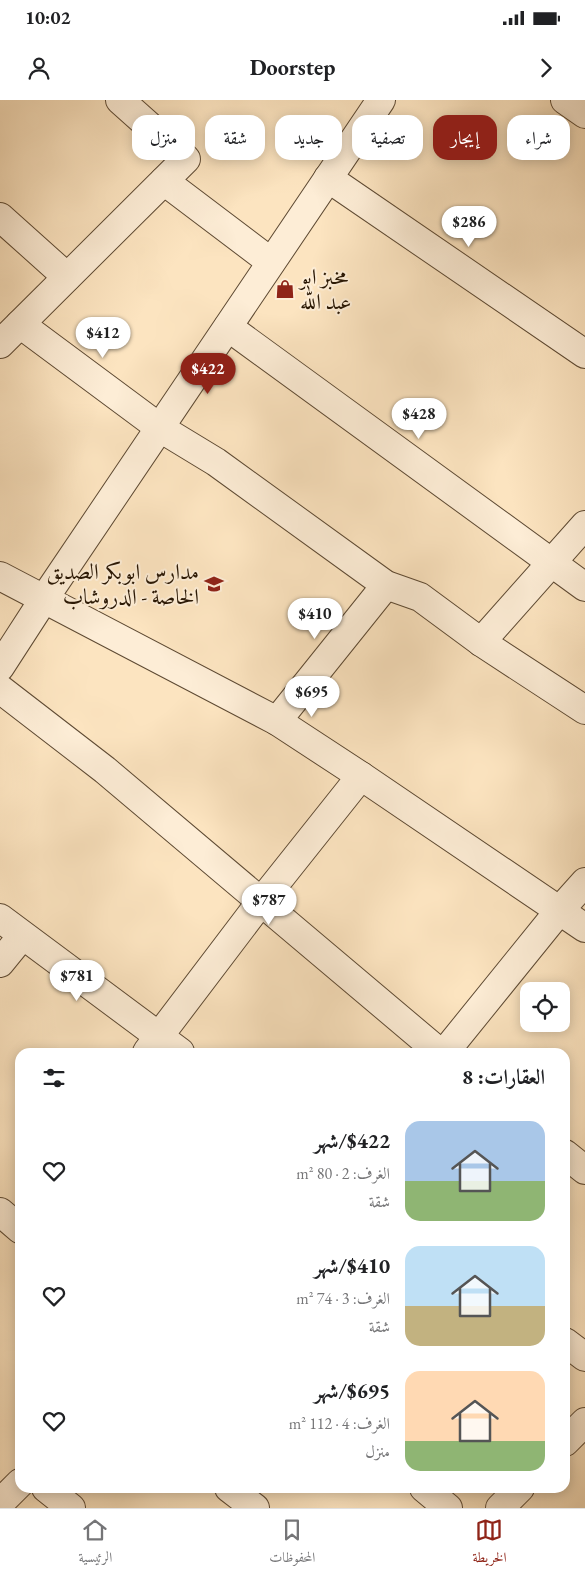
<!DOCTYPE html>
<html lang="ar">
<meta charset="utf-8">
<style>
:root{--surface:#fff;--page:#f6f6f6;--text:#202124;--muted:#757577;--line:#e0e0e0;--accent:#8f2418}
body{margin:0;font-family:"EB Garamond",Amiri,serif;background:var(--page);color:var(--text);direction:rtl;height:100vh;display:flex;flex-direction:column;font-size:19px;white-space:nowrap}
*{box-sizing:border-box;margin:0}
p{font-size:16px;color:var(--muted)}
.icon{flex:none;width:28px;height:28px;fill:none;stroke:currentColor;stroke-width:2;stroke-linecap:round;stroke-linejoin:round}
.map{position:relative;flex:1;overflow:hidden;direction:ltr}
.sheet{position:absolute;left:15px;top:948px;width:555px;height:445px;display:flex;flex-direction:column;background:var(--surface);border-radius:15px;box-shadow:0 2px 12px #0003;direction:rtl}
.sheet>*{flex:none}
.guide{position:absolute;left:15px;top:15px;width:555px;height:45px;direction:rtl;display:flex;gap:10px}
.tools{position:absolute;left:520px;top:882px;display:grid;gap:10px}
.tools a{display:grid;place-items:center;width:50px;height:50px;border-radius:10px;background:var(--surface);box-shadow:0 2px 12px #0003;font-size:25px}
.price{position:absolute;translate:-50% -42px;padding:0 11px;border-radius:18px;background:#fff;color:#222;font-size:16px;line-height:32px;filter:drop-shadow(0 1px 2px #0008)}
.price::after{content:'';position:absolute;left:50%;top:30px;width:15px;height:11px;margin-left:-8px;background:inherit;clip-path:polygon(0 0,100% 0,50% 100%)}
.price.selected{background:var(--accent);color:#fff}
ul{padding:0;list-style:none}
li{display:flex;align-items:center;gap:15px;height:125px;padding:0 25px}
li span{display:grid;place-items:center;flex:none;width:140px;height:100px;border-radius:15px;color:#555}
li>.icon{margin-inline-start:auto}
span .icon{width:60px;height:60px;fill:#fffc;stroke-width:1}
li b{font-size:21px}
h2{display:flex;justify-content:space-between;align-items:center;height:60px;padding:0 25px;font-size:21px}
.chip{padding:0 18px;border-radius:15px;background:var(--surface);box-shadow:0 2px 12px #0003;font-size:18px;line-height:45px}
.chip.selected{background:var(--accent);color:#fff}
.status{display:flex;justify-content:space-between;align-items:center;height:35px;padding:0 25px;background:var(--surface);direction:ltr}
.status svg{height:14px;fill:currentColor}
header{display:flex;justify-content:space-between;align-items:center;height:65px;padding:0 25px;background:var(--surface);font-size:22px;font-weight:700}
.menu{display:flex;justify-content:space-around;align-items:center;height:70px;border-top:1px solid var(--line);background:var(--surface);font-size:14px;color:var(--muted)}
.menu a{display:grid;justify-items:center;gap:2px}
.menu .selected{color:var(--accent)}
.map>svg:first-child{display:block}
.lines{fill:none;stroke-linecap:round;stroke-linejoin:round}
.minor-casing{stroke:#5e4a33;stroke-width:30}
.minor{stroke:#fdedd6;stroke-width:28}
.labels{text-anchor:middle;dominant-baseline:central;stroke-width:4;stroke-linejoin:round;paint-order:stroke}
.poi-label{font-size:22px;fill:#291704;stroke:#fdedd6;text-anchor:start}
</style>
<div class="status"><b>10:02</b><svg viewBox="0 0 49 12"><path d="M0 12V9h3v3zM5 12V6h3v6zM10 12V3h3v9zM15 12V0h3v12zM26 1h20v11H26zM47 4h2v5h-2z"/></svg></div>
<header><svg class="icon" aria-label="forward" viewBox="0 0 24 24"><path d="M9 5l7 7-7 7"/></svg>Doorstep<svg class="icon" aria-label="person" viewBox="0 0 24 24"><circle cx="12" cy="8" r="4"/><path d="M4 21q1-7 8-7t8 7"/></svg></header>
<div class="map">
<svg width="585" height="1408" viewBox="0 0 585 1408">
<rect width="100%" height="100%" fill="#fce4c0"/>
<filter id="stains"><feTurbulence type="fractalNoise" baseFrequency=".004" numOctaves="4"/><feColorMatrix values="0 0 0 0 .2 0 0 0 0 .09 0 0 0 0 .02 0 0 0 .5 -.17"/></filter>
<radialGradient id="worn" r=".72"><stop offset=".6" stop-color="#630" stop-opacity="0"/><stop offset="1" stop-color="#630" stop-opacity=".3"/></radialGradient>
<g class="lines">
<g class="minor-casing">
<g id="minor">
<polyline points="565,0 585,14"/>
<polyline points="328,78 585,254"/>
<polyline points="164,81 271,162"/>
<polyline points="0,117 67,177"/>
<polyline points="20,224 160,328 216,362 386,485 420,497 481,542 585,610"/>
<polyline points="228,227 585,487"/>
<polyline points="0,244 186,59 120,0"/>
<polyline points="0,476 277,621 361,676 585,828"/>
<polyline points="481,542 585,425"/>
<polyline points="0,567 44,499 381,0"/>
<polyline points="0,589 105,670 439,952"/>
<polyline points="277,621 386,485"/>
<polyline points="0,818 180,952"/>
<polyline points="0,863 22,836"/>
<polyline points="147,952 260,803 361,676"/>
<polyline points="445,952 559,811 585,782"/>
<polyline points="565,1054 585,1070"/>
<polyline points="0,1112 20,1129"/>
<polyline points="565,1242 585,1257"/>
<polyline points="565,1342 585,1322"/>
<polyline points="46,1388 71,1408"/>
<polyline points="229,1388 255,1408"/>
<polyline points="424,1388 448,1408"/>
<polyline points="0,1403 20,1383"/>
<polyline points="500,1408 520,1388"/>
</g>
</g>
<use href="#minor" class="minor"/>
</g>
<defs>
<g id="shop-bare" transform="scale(1.5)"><path d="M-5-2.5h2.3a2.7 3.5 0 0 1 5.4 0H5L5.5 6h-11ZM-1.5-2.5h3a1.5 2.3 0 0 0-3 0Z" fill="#8f2418" stroke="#fdedd6" stroke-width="2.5" paint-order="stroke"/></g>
<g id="school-bare" transform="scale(1.5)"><path d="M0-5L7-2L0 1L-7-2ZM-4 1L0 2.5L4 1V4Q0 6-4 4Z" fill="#8f2418" stroke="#fdedd6" stroke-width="2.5" paint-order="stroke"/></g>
</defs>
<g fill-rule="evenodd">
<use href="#shop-bare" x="285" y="189"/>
<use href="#school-bare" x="214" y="484"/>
</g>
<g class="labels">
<g class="poi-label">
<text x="300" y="176">مخبز ابو<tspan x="300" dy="25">عبد الله</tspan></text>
<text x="199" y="471" text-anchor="end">مدارس ابوبكر الصديق<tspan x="199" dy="25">الخاصة - الدروشاب</tspan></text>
</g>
</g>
<rect width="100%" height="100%" filter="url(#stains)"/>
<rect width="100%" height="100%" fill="url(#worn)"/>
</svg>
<div class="tools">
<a><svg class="icon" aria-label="locate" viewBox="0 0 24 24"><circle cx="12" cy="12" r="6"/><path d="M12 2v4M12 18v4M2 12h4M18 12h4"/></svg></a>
</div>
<b class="price" style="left:469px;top:148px">$286</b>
<b class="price" style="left:103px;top:259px">$412</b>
<b class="price selected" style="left:208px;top:295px">$422</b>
<b class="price" style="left:419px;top:340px">$428</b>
<b class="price" style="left:315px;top:540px">$410</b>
<b class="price" style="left:312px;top:618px">$695</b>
<b class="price" style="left:269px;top:826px">$787</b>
<b class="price" style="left:77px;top:902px">$781</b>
<div class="guide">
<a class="chip">شراء</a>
<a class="chip selected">إيجار</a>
<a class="chip">تصفية</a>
<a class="chip">جديد</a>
<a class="chip">شقة</a>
<a class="chip">منزل</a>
</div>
<section class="sheet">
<h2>العقارات: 8<svg class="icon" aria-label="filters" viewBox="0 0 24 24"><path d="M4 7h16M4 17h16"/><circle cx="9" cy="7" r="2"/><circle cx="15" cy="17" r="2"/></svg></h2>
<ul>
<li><span style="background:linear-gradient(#a9c7e8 60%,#8fb573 0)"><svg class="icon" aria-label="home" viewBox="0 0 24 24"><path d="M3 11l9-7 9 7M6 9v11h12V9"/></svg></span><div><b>$422/شهر</b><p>الغرف: 2 · 80 m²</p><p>شقة</p></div><svg class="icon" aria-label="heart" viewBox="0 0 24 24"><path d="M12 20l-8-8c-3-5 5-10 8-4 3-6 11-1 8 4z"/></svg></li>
<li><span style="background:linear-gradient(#bfe0f5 60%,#c2b280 0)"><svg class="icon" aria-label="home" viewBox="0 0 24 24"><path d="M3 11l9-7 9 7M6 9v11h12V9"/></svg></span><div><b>$410/شهر</b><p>الغرف: 3 · 74 m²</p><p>شقة</p></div><svg class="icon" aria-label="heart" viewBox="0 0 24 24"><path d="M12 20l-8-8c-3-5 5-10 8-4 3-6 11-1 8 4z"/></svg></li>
<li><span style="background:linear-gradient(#ffd9b3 70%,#8fb573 0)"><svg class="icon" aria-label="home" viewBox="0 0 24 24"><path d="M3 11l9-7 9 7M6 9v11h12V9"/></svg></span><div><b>$695/شهر</b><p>الغرف: 4 · 112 m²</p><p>منزل</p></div><svg class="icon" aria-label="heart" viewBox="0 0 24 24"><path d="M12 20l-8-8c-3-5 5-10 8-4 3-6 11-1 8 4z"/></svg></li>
</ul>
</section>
</div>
<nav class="menu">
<a class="selected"><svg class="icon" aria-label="map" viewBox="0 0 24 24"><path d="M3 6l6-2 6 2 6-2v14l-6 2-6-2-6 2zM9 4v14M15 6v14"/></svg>الخريطة</a>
<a><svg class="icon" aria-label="saved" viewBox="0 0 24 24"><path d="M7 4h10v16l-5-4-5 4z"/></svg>المحفوظات</a>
<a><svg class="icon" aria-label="home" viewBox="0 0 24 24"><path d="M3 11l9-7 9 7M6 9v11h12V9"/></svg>الرئيسية</a>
</nav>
